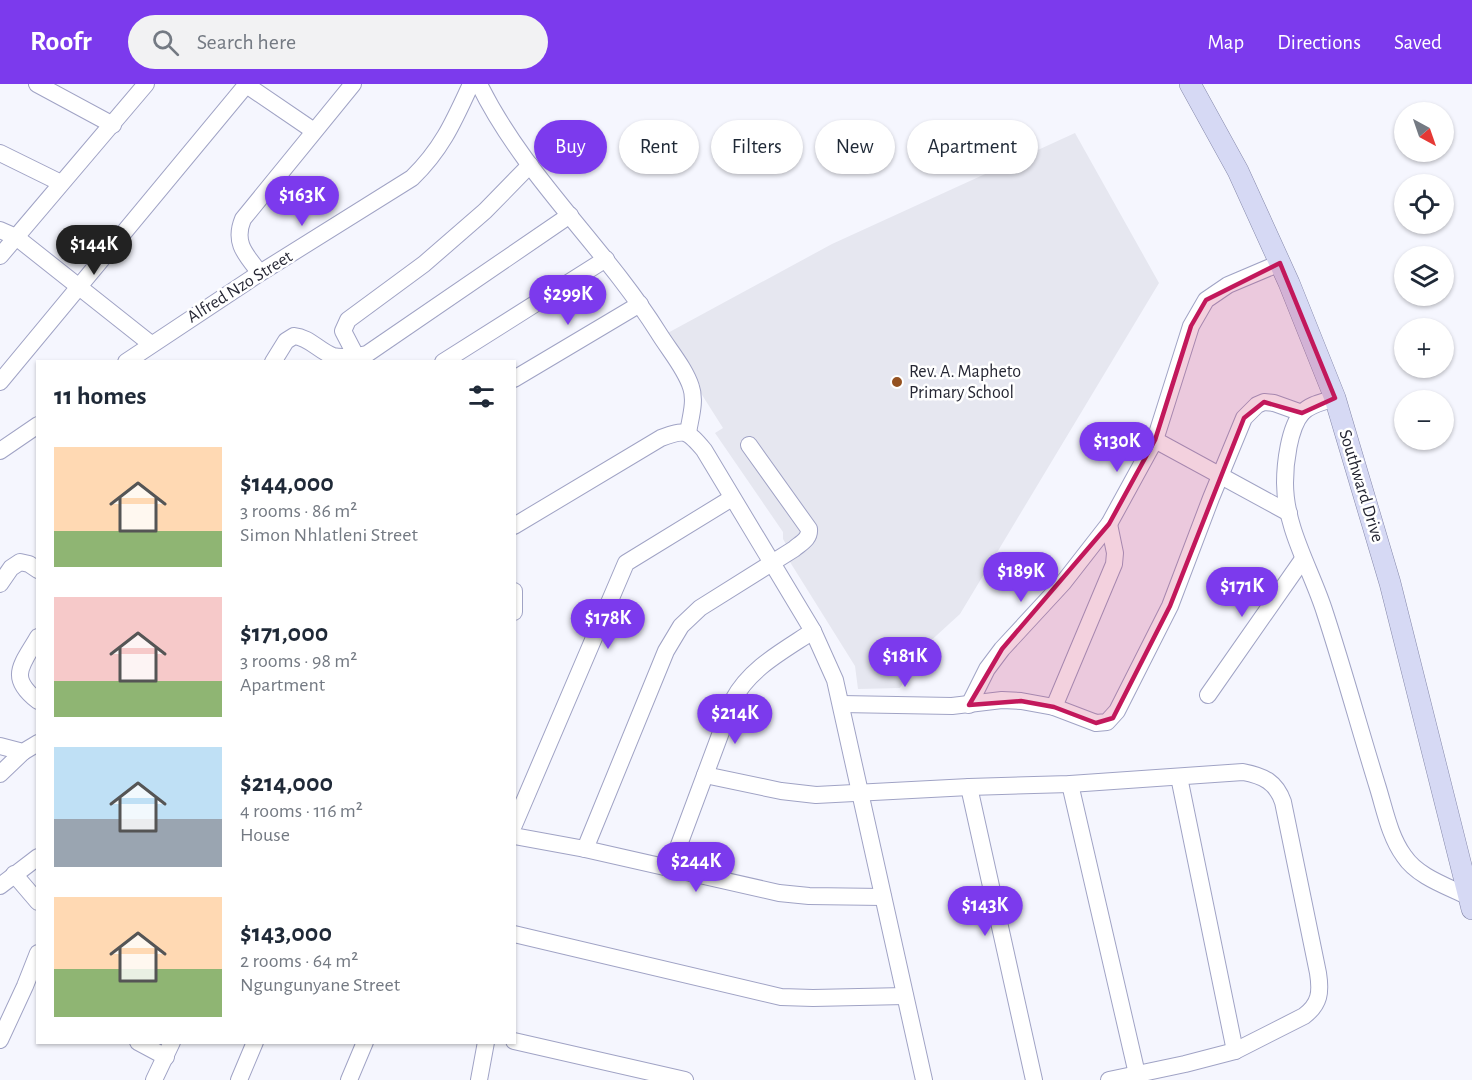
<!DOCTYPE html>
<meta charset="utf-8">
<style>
:root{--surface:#fff;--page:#f2f2f3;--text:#1f2937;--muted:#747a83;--accent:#7c3aed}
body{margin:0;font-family:"Alegreya Sans",sans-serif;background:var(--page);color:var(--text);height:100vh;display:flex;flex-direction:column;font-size:22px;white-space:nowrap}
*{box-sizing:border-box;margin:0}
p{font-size:20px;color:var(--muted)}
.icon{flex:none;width:33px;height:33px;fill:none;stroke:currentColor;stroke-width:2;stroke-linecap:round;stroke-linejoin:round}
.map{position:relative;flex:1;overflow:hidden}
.side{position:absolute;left:36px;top:276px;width:480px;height:684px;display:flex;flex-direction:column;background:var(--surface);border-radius:0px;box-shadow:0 2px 4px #0004}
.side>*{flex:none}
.guide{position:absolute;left:534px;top:36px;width:570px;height:54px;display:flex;gap:12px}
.needle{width:39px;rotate:140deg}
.buttons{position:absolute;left:1394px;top:18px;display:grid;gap:12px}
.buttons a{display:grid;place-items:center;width:60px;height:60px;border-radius:50%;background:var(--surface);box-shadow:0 2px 4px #0004;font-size:30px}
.price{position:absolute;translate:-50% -51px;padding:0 14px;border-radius:21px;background:var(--accent);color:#fff;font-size:20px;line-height:39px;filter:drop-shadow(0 2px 3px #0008)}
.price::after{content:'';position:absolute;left:50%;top:36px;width:18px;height:14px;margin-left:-9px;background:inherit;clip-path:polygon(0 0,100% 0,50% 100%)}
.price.current{background:#222;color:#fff}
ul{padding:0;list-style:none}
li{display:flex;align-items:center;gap:18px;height:150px;padding:0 18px}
li span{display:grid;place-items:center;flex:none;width:168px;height:120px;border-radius:0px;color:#555}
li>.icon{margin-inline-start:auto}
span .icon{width:72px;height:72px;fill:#fffc;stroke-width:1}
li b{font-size:26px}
h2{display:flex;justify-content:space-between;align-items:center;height:72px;padding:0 18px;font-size:26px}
.chip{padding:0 21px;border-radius:27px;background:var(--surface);box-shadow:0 2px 4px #0004;font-size:21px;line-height:54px}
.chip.current{background:var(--accent);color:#fff}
header{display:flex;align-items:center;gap:36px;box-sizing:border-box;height:84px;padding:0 30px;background:var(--accent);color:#fff}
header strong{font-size:28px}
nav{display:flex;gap:33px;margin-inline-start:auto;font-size:21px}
.search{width:420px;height:54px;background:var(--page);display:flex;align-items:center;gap:15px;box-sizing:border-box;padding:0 21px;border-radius:33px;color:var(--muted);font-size:22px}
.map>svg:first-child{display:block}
.built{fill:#e6e7f0}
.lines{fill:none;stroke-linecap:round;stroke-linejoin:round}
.minor-casing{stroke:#a0a3c5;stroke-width:18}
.major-casing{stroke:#8689ab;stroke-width:22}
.minor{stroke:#fff;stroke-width:16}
.major{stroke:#d6d9f4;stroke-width:21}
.marked{fill:#c2185b;fill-opacity:0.2;stroke:#c2185b;stroke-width:4.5;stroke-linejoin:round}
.poi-dot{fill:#945120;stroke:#fff;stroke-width:2}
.labels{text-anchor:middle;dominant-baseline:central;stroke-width:5;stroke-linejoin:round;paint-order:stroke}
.street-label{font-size:18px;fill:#252633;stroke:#fff}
.poi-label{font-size:18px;fill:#252633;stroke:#fff;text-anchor:start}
</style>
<header>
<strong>Roofr</strong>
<div class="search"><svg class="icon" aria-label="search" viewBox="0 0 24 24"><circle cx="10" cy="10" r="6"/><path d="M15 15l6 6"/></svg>Search here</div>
<nav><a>Map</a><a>Directions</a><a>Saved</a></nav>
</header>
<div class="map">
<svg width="1472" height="996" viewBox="0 0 1472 996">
<rect width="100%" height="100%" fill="#f5f6fe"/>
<polygon class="built" points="1075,49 1159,199 960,530 925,562 900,604 858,605 855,582 790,478 793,472 783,455 783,448 715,349 723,344 664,251 832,160"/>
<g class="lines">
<g class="minor-casing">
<g id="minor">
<polyline points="37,0 113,41"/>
<polyline points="245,0 314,47"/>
<path d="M479,0C524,92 604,162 658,248C669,266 685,284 691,303C696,317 690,335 688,349"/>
<polyline points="0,69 61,99"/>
<polyline points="0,146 16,153 151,260"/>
<polyline points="0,172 146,0"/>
<path d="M260,189C246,171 233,159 243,135L353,0"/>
<polyline points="356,272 343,247 348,236 424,180 485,127 530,81"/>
<path d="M126,278L260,189L412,94C442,65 454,37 471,0"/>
<path d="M273,278L286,257L294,252C309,253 319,267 333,272C344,275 356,272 367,270L570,131"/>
<polyline points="443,278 606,175"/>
<polyline points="514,295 640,220"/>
<polyline points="0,298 247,0"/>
<path d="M1335,314C1324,318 1310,320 1302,329C1289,344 1285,380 1285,399C1285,445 1312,487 1325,529C1344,587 1360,646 1378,704C1385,727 1390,753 1404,772C1418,793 1447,802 1469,813"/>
<polyline points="1155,356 1289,429"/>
<polyline points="0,367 38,341"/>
<path d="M514,442L661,354C685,345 687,346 704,366L813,547L835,596L924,996"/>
<polyline points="0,500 11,484 20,478 29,480 38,486"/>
<polyline points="514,507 514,528"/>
<path d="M38,553C22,581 7,593 38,617"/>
<polyline points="1208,611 1303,475"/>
<polyline points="841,620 952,622 1002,616 1021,617 1054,623 1096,639 1107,638 1117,627 1170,522 1211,414 1244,334 1257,321 1264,318 1274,319 1302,329"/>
<polyline points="969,621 987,585 1002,565 1063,499 1109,440 1155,356 1191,242 1206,216 1228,201 1280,179"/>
<polyline points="1054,623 1114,480 1115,469 1109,440"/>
<polyline points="0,662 23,668 38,659"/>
<polyline points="0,690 23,668"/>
<path d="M705,691L781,707L816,711L969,703L1070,700L1243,688C1264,692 1276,698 1283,718L1318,889C1321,908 1320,920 1304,932L1235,967L1185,980L1109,996"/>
<polyline points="1179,693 1235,967"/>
<polyline points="1070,700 1137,990"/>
<polyline points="969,703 1034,996"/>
<polyline points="514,741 626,479 732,414"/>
<polyline points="514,752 585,765 779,809 809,812 883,813"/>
<path d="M585,765L666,567L681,542L700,524L794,465C801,459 810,455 809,445L749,361"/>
<path d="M670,785L733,616C750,584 783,567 813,547"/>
<polyline points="14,790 38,818"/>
<polyline points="0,802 38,773"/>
<polyline points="514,850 781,913 813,914 905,912"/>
<polyline points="0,956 25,902 38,869"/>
<polyline points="514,957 685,996"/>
<polyline points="138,958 166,973"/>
<polyline points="154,996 172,958"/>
<polyline points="239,996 255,958"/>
<polyline points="349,996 365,958"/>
<polyline points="479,996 486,958"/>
</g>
</g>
<g class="major-casing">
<polyline id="major" points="1190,0 1238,87 1289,199 1335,314 1390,499 1472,825"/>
</g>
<use href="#minor" class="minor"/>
<use href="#major" class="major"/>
</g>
<path class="marked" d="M1280,179L1335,314L1302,329L1264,318L1244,334L1170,522L1113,634L1096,639L1054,623L1021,617L969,621L1002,565L1109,440L1155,356L1191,242L1206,216Z"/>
<circle class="poi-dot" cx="897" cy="298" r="6"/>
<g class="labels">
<g class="street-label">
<text transform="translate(240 203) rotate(-32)">Alfred Nzo Street</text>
<text transform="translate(1361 402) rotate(73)">Southward Drive</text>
</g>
<g class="poi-label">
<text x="909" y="288">Rev. A. Mapheto<tspan x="909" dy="21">Primary School</tspan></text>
</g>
</g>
</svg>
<div class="buttons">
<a><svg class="needle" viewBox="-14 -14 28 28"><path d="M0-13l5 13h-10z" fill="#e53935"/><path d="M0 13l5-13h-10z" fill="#747a83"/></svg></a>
<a><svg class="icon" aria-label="locate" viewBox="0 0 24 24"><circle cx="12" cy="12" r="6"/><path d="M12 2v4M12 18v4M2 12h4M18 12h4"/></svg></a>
<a><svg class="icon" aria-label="layers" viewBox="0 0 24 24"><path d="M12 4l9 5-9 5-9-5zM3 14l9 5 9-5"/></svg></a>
<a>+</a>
<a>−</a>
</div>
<b class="price" style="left:302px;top:143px">$163K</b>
<b class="price current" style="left:94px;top:192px">$144K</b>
<b class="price" style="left:568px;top:242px">$299K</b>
<b class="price" style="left:1117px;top:389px">$130K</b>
<b class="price" style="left:1021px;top:519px">$189K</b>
<b class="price" style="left:1242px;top:534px">$171K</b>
<b class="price" style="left:608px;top:566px">$178K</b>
<b class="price" style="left:905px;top:604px">$181K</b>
<b class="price" style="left:735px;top:661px">$214K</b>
<b class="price" style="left:696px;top:809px">$244K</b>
<b class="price" style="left:985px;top:853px">$143K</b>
<div class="guide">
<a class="chip current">Buy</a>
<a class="chip">Rent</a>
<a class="chip">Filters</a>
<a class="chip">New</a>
<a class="chip">Apartment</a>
</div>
<section class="side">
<h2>11 homes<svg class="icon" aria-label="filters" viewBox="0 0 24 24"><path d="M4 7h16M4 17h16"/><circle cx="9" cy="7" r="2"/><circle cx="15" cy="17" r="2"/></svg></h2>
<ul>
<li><span style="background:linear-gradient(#ffd9b3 70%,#8fb573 0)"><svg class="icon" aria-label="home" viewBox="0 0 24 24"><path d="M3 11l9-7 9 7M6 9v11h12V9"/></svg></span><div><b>$144,000</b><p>3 rooms · 86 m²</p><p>Simon Nhlatleni Street</p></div></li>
<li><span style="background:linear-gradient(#f6c9c9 70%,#8fb573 0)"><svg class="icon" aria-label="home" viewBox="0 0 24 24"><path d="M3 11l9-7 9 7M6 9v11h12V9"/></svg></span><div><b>$171,000</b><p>3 rooms · 98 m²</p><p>Apartment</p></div></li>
<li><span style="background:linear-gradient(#bfe0f5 60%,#9aa5b1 0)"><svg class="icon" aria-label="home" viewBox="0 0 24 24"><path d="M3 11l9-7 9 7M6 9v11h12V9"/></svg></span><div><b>$214,000</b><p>4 rooms · 116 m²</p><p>House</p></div></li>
<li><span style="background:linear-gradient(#ffd9b3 60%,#8fb573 0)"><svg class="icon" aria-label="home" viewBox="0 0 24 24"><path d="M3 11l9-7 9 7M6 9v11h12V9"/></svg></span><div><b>$143,000</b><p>2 rooms · 64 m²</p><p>Ngungunyane Street</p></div></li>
</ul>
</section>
</div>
